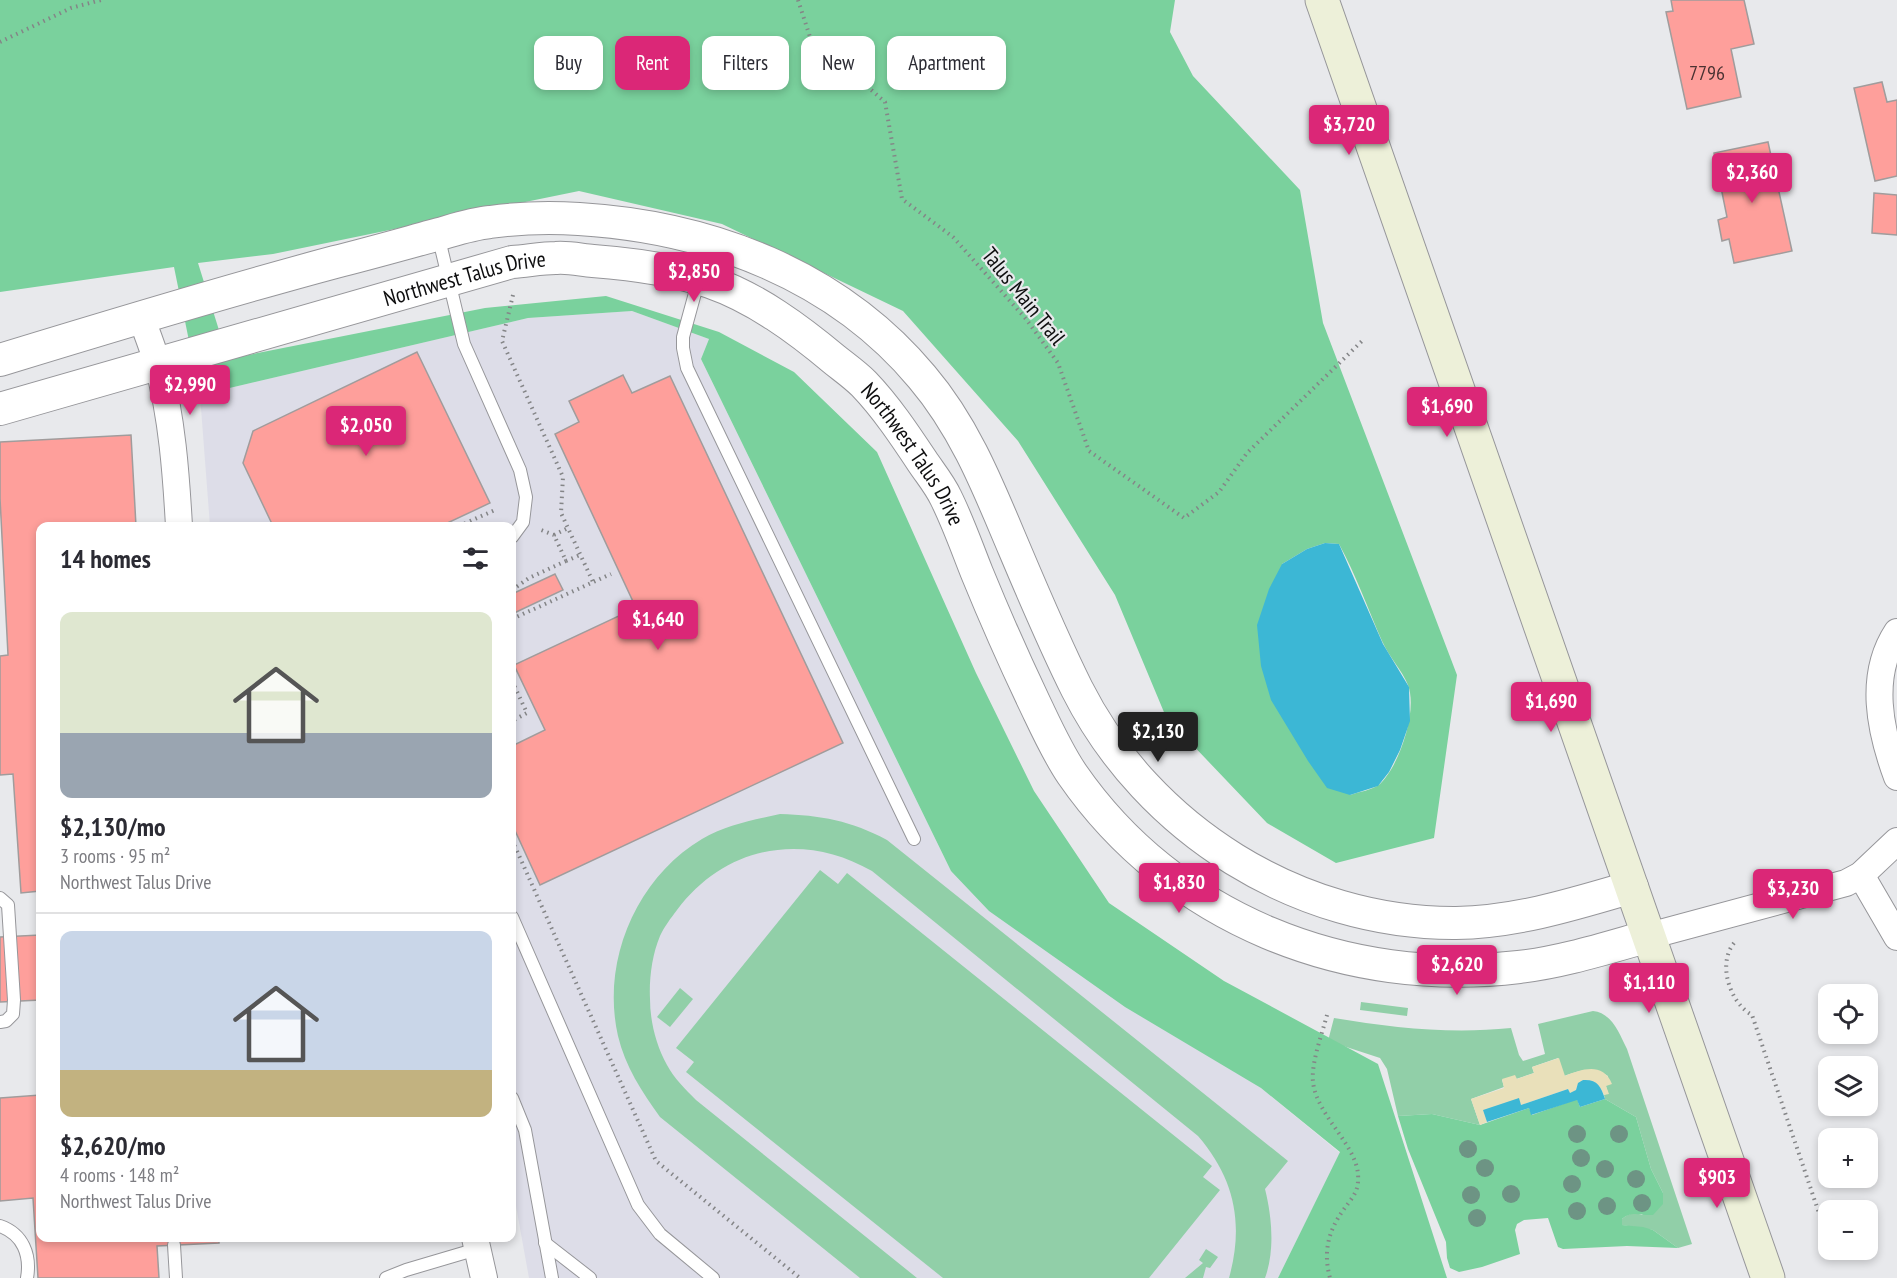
<!DOCTYPE html>
<meta charset="utf-8">
<style>
:root{--surface:#fff;--page:#f7f7f7;--text:#2b2b33;--muted:#7c7c81;--line:#e1e1e2;--accent:#db2777}
body{margin:0;font-family:"PT Sans Narrow",sans-serif;background:var(--page);color:var(--text);height:100vh;display:flex;flex-direction:column;font-size:22px;white-space:nowrap}
*{box-sizing:border-box;margin:0}
p{font-size:20px;color:var(--muted)}
.icon{flex:none;width:33px;height:33px;fill:none;stroke:currentColor;stroke-width:2;stroke-linecap:round;stroke-linejoin:round}
.map{position:relative;flex:1;overflow:hidden}
.side{position:absolute;left:36px;top:522px;width:480px;height:720px;display:flex;flex-direction:column;background:var(--surface);border-radius:12px;box-shadow:0 3px 9px #0003}
.side>*{flex:none}
.top-card{position:absolute;left:534px;top:36px;width:570px;height:54px;display:flex;gap:12px}
.controls{position:absolute;left:1818px;top:984px;display:grid;gap:12px}
.controls a{display:grid;place-items:center;width:60px;height:60px;border-radius:12px;background:var(--surface);box-shadow:0 3px 9px #0003;font-size:30px}
.price{position:absolute;translate:-50% -51px;padding:0 14px;border-radius:6px;background:var(--accent);color:#fff;font-size:20px;line-height:39px;filter:drop-shadow(0 2px 3px #0008)}
.price::after{content:'';position:absolute;left:50%;top:36px;width:18px;height:14px;margin-left:-9px;background:inherit;clip-path:polygon(0 0,100% 0,50% 100%)}
.price.on{background:#222;color:#fff}
ul{padding:0;list-style:none}
li{display:grid;align-content:center;gap:12px;height:318px;padding:0 24px}
li+li{border-top:2px solid var(--line)}
li span{display:grid;place-items:center;height:186px;border-radius:12px;color:#555}
li>.icon{margin-inline-start:auto}
span .icon{width:108px;height:108px;fill:#fffc;stroke-width:1}
li b{font-size:26px}
h2{display:flex;justify-content:space-between;align-items:center;height:72px;padding:0 24px;font-size:26px}
.tag{padding:0 21px;border-radius:12px;background:var(--surface);box-shadow:0 3px 9px #0003;font-size:21px;line-height:54px}
.tag.on{background:var(--accent);color:#fff}
.map>svg:first-child{display:block}
.built{fill:#dddde8}
.green{fill:#91cfa8}
.forest{fill:#7ad19d;fill-rule:evenodd}
.sand{fill:#e9e0ba}
.water{fill:#3cb7d5}
.building{fill:#fe9f9b;stroke:#a09c9c;stroke-width:1.5}
.lines{fill:none;stroke-linecap:round;stroke-linejoin:round}
.service-casing{stroke:#96969a;stroke-width:14}
.minor-casing{stroke:#96969a;stroke-width:28}
.tertiary-casing{stroke:#96969a;stroke-width:34}
.secondary-casing{stroke:#96969a;stroke-width:35}
.path{stroke:#848587;stroke-width:4;stroke-dasharray:1.5 4.5;stroke-linecap:butt}
.service{stroke:#fff;stroke-width:12}
.minor{stroke:#fff;stroke-width:26}
.tertiary{stroke:#fff;stroke-width:32}
.secondary{stroke:#edf0d9;stroke-width:33}
.tree{fill:#6d9484}
.labels{text-anchor:middle;dominant-baseline:central;stroke-width:4.5;stroke-linejoin:round;paint-order:stroke}
.number-label{font-size:20px;fill:#4a3232}
.street-label{font-size:22px;fill:#0e0e0f;stroke:#e8e9ec}
</style>
<div class="map">
<svg width="1897" height="1278" viewBox="0 0 1897 1278">
<rect width="100%" height="100%" fill="#e8e9ec"/>
<polygon class="built" points="632,311 709,339 701,359 951,871 1261,1088 1340,1153 1278,1278 529,1278 512,1184 512,526 210,526 200,395 528,318"/>
<g class="green">
<path d="M780,814C820,815 852,821 887,840L1288,1161L1265,1189C1272,1217 1275,1251 1265,1278H1229C1244,1224 1235,1179 1198,1136L872,871C803,831 725,846 677,910C671,918 664,927 660,936C652,955 649,979 650,999C650,1021 656,1045 667,1065C674,1078 685,1089 696,1100L917,1278H860L660,1117C642,1092 625,1066 618,1036C601,962 636,878 702,839C726,825 753,820 780,814Z"/>
<polygon points="820,870 838,884 847,873 1212,1166 1203,1177 1220,1190 1149,1278 943,1278 686,1072 694,1062 676,1048"/>
<polygon points="680,988 693,999 670,1027 657,1017"/>
<polygon points="1361,1002 1408,1008 1407,1016 1360,1010"/>
<path d="M1593,1011C1612,1013 1619,1033 1627,1049L1692,1244L1678,1248L1653,1230L1622,1225V1219C1629,1213 1634,1212 1642,1215L1663,1193L1651,1169L1636,1117L1605,1099L1604,1095L1608,1093L1606,1086L1608,1076C1591,1066 1581,1070 1564,1076L1558,1058L1532,1067L1534,1073L1516,1079L1502,1080L1504,1087L1471,1099L1480,1125L1432,1114L1398,1116L1387,1069L1380,1058L1328,1041L1334,1018C1393,1028 1451,1034 1511,1028L1519,1055L1523,1061L1545,1054L1538,1024Z"/>
<polygon points="1206,1249 1218,1257 1210,1268 1206,1267 1203,1278 1185,1278 1203,1263 1199,1260"/>
</g>
<g class="forest">
<path d="M0,0H1175L1170,32L1193,76L1300,190L1323,323L1457,675L1434,838L1336,863L1267,823L1166,717L1115,595L1018,441L903,311L722,224L579,191L273,254L198,263L228,359L485,308L606,296L719,332L794,372L877,452L976,673L1034,791L1109,903L1224,981L1378,1064L1447,1278H1278L1340,1152L1261,1088L1125,1007L989,911L951,871L701,359L709,339L632,311L528,318L200,395L174,267L0,292ZM1325,543L1339,544C1356,575 1368,609 1382,641C1389,657 1402,670 1408,685C1418,711 1399,766 1380,784C1373,790 1358,792 1350,795L1282,564L1307,549Z"/>
<path d="M1577,1099L1580,1107L1605,1099L1636,1117L1651,1169L1663,1193V1204L1653,1215C1641,1216 1632,1210 1622,1219V1225L1643,1227L1653,1230L1678,1248L1627,1246L1563,1249L1558,1247L1548,1218L1524,1220L1517,1224L1515,1230L1520,1254L1482,1267L1459,1272L1450,1268L1447,1258L1446,1242L1408,1149L1398,1116L1432,1114L1480,1125L1529,1108L1532,1115Z"/>
</g>
<path class="sand" d="M1559,1058L1565,1076C1582,1069 1603,1062 1612,1084L1606,1086L1609,1094L1604,1095C1600,1085 1594,1079 1583,1080L1577,1086L1576,1090L1570,1094L1568,1089L1521,1105L1518,1099L1484,1110L1487,1122L1480,1125L1471,1099L1504,1088L1502,1079L1515,1075L1517,1079L1534,1073L1532,1067Z"/>
<g class="water">
<polygon points="1325,543 1339,544 1383,644 1409,687 1410,721 1400,750 1389,772 1378,786 1350,795 1327,788 1308,761 1271,700 1261,666 1257,625 1269,589 1282,564 1307,549"/>
<path d="M1583,1080C1597,1079 1601,1086 1605,1099L1580,1107L1577,1100L1531,1115L1529,1108L1487,1122L1483,1110L1519,1098L1521,1105L1568,1089L1570,1093L1576,1090L1578,1083Z"/>
</g>
<g class="building">
<polygon points="1671,0 1744,0 1754,44 1731,49 1741,97 1687,109 1666,12 1673,11"/>
<polygon points="1882,82 1887,102 1897,100 1897,176 1875,181 1854,88"/>
<polygon points="1768,142 1792,251 1734,263 1729,239 1722,241 1718,220 1727,217 1714,153"/>
<polygon points="1874,193 1897,195 1897,235 1872,233"/>
<polygon points="417,352 490,503 441,526 273,526 243,463 253,431"/>
<polygon points="623,375 632,393 670,376 843,743 540,885 512,824 512,746 545,730 514,665 636,608 555,434 579,422 569,401"/>
<polygon points="131,435 136,526 40,526 40,891 21,893 13,774 0,775 0,656 8,655 0,498 0,442"/>
<polygon points="555,574 563,590 512,614 512,594"/>
<polygon points="40,935 40,1000 0,1002 0,937"/>
<polygon points="40,1095 40,1238 219,1238 219,1243 157,1246 159,1278 38,1278 33,1198 0,1201 0,1098"/>
</g>
<g class="lines">
<g class="service-casing">
<g id="service">
<polyline points="438,235 464,344 520,470 526,497 523,522 512,537"/>
<polyline points="709,242 683,337 683,348 687,368 914,839"/>
<polyline points="0,898 8,905 14,1000 13,1014 6,1021 0,1022"/>
<polyline points="512,917 638,1205 660,1234 713,1278"/>
<polyline points="512,1098 525,1130 552,1278"/>
<path d="M0,1226C23,1234 31,1255 27,1278"/>
<polyline points="545,1243 590,1278"/>
<polyline points="174,1245 176,1278"/>
<polyline points="386,1278 406,1270 477,1249"/>
</g>
</g>
<g class="minor-casing">
<g id="minor">
<path d="M141,317C147,333 153,349 158,365C172,418 176,473 179,526"/>
<path d="M1897,632C1868,676 1880,731 1897,777"/>
<polyline points="1861,875 1897,937"/>
<polyline points="1649,936 1846,883 1861,875 1897,841"/>
<polyline points="475,1238 484,1278"/>
</g>
</g>
<g class="tertiary-casing">
<g id="tertiary">
<path d="M0,360C111,326 223,292 335,262C367,254 399,245 432,236C451,231 470,224 490,222C519,218 549,217 579,219C710,227 837,275 922,377C962,424 985,479 1008,534C1030,586 1052,639 1077,689C1148,830 1299,924 1456,923C1517,922 1574,904 1632,887"/>
<path id="s1" d="M0,409L512,262C527,261 542,258 556,258C569,257 581,260 593,261C632,264 673,269 710,282C756,298 798,329 835,360C845,368 855,375 864,384C886,407 904,434 922,461C930,473 940,485 946,498C958,522 967,548 977,573C995,617 1014,660 1034,702C1046,727 1057,752 1072,774C1172,919 1346,988 1519,967C1563,962 1606,948 1649,936"/>
</g>
</g>
<g class="secondary-casing">
<polyline id="secondary" points="1322,0 1768,1278"/>
</g>
<g class="path">
<polyline points="798,0 810,37 885,102 902,199 953,237 1026,319 1058,363 1089,451 1184,518 1219,492 1247,453 1363,340"/>
<polyline points="0,42 71,8 101,0"/>
<polyline points="513,295 502,341 563,477 561,513 593,582"/>
<polyline points="459,526 495,510"/>
<polyline points="554,535 568,528"/>
<polyline points="566,561 580,555"/>
<polyline points="512,590 529,578 566,561 554,535 541,530"/>
<polyline points="512,619 611,574"/>
<polyline points="512,681 527,713 512,721"/>
<polyline points="512,840 656,1161 800,1278"/>
<path d="M1734,943C1717,964 1730,1003 1752,1015L1820,1216"/>
<path d="M1327,1015C1322,1034 1311,1063 1313,1082C1317,1118 1361,1147 1358,1181C1358,1192 1350,1201 1344,1209C1328,1231 1323,1252 1330,1278"/>
</g>
<use href="#service" class="service"/>
<use href="#minor" class="minor"/>
<use href="#tertiary" class="tertiary"/>
<use href="#secondary" class="secondary"/>
</g>
<g class="tree">
<circle cx="1577" cy="1134" r="9"/>
<circle cx="1619" cy="1134" r="9"/>
<circle cx="1468" cy="1149" r="9"/>
<circle cx="1581" cy="1158" r="9"/>
<circle cx="1485" cy="1168" r="9"/>
<circle cx="1605" cy="1169" r="9"/>
<circle cx="1636" cy="1179" r="9"/>
<circle cx="1572" cy="1184" r="9"/>
<circle cx="1511" cy="1194" r="9"/>
<circle cx="1471" cy="1195" r="9"/>
<circle cx="1642" cy="1203" r="9"/>
<circle cx="1607" cy="1206" r="9"/>
<circle cx="1577" cy="1211" r="9"/>
<circle cx="1477" cy="1218" r="9"/>
</g>
<g class="labels">
<g class="number-label">
<text x="1707" y="73">7796</text>
</g>
<g class="street-label">
<text stroke="none"><textPath href="#s1" startOffset="483">Northwest Talus Drive</textPath></text>
<text transform="translate(1024 296) rotate(51)">Talus Main Trail</text>
<text stroke="none"><textPath href="#s1" startOffset="1005">Northwest Talus Drive</textPath></text>
</g>
</g>
</svg>
<div class="controls">
<a><svg class="icon" aria-label="locate" viewBox="0 0 24 24"><circle cx="12" cy="12" r="6"/><path d="M12 2v4M12 18v4M2 12h4M18 12h4"/></svg></a>
<a><svg class="icon" aria-label="layers" viewBox="0 0 24 24"><path d="M12 4l9 5-9 5-9-5zM3 14l9 5 9-5"/></svg></a>
<a>+</a>
<a>−</a>
</div>
<b class="price" style="left:1349px;top:156px">$3,720</b>
<b class="price" style="left:1752px;top:204px">$2,360</b>
<b class="price" style="left:694px;top:303px">$2,850</b>
<b class="price" style="left:190px;top:416px">$2,990</b>
<b class="price" style="left:1447px;top:438px">$1,690</b>
<b class="price" style="left:366px;top:457px">$2,050</b>
<b class="price" style="left:658px;top:651px">$1,640</b>
<b class="price" style="left:1551px;top:733px">$1,690</b>
<b class="price on" style="left:1158px;top:763px">$2,130</b>
<b class="price" style="left:1179px;top:914px">$1,830</b>
<b class="price" style="left:1793px;top:920px">$3,230</b>
<b class="price" style="left:1457px;top:996px">$2,620</b>
<b class="price" style="left:1649px;top:1014px">$1,110</b>
<b class="price" style="left:1717px;top:1209px">$903</b>
<div class="top-card">
<a class="tag">Buy</a>
<a class="tag on">Rent</a>
<a class="tag">Filters</a>
<a class="tag">New</a>
<a class="tag">Apartment</a>
</div>
<section class="side">
<h2>14 homes<svg class="icon" aria-label="filters" viewBox="0 0 24 24"><path d="M4 7h16M4 17h16"/><circle cx="9" cy="7" r="2"/><circle cx="15" cy="17" r="2"/></svg></h2>
<ul>
<li><span style="background:linear-gradient(#dfe7d0 65%,#9aa5b1 0)"><svg class="icon" aria-label="home" viewBox="0 0 24 24"><path d="M3 11l9-7 9 7M6 9v11h12V9"/></svg></span><div><b>$2,130/mo</b><p>3 rooms · 95 m²</p><p>Northwest Talus Drive</p></div></li>
<li><span style="background:linear-gradient(#c9d6e8 75%,#c2b280 0)"><svg class="icon" aria-label="home" viewBox="0 0 24 24"><path d="M3 11l9-7 9 7M6 9v11h12V9"/></svg></span><div><b>$2,620/mo</b><p>4 rooms · 148 m²</p><p>Northwest Talus Drive</p></div></li>
</ul>
</section>
</div>
